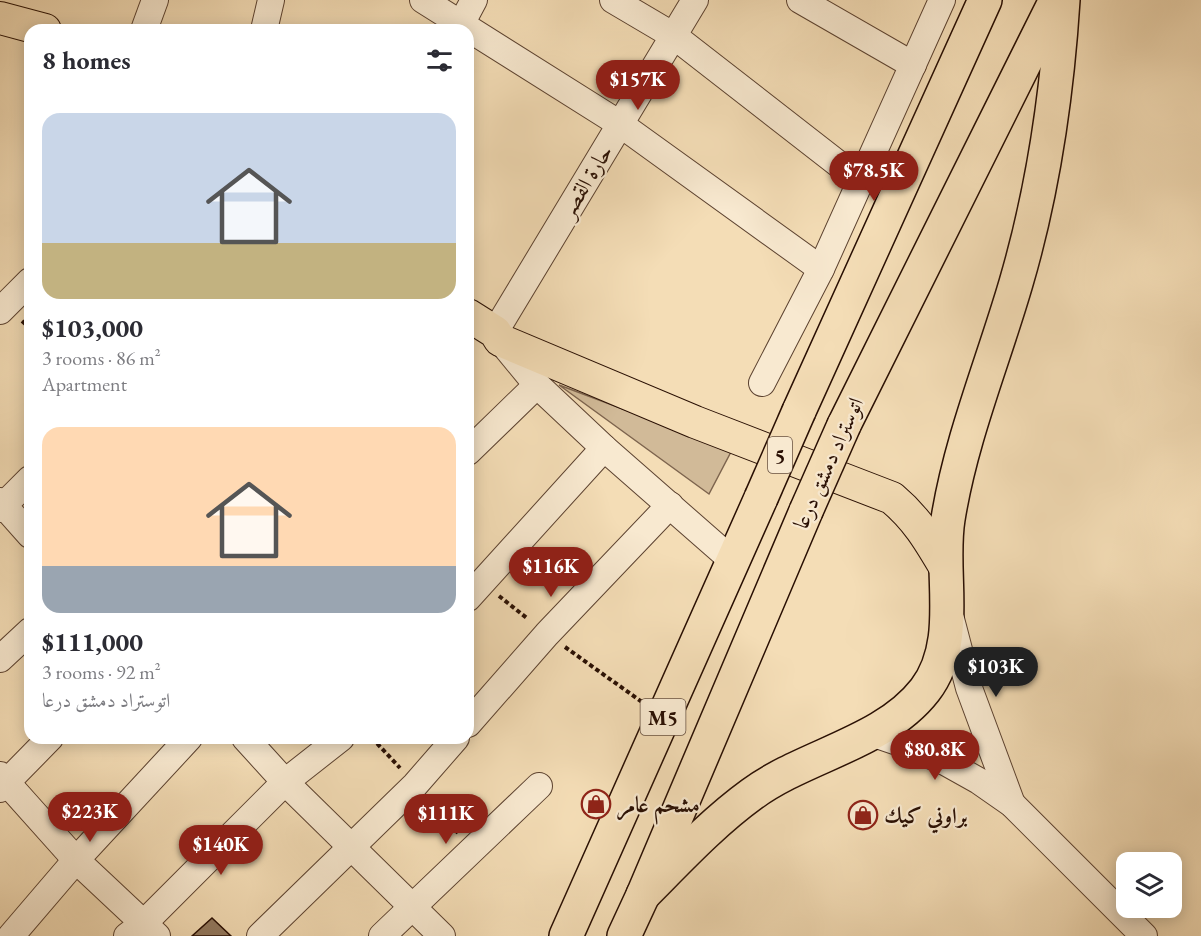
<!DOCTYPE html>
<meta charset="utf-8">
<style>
:root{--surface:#fff;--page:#f7f7f7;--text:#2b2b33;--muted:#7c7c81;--accent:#8f2418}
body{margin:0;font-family:"EB Garamond",Amiri,serif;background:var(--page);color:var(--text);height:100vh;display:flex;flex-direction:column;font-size:22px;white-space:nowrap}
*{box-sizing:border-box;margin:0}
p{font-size:20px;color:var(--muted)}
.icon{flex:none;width:33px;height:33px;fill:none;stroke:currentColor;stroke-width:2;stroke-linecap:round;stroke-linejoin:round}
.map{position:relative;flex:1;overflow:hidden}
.drawer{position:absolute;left:24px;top:24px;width:450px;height:720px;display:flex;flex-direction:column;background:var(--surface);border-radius:18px;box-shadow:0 3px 15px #0003}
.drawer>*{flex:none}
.buttons{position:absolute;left:1116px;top:852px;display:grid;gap:12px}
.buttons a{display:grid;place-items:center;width:66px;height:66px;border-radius:12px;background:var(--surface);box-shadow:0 3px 15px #0003;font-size:30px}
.price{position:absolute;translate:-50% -51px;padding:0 14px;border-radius:21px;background:var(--accent);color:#fff;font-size:20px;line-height:39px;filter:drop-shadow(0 2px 3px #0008)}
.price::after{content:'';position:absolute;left:50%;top:36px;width:18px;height:14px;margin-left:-9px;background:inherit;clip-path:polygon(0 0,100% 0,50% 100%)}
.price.on{background:#222;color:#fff}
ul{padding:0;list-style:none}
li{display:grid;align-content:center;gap:12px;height:318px;padding:0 18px}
li span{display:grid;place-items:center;height:186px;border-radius:18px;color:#555}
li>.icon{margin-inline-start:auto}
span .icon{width:108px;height:108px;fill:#fffc;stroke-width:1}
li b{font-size:26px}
h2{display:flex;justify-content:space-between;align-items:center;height:72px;padding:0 18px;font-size:26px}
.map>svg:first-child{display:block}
.green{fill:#d1ba98;stroke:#7d644e;stroke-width:1.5}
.building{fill:#937a60;stroke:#290f03;stroke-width:1.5}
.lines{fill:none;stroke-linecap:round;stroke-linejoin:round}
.minor-casing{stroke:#5c4230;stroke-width:28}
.major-casing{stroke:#290f03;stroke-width:34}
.highway-casing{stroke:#290f03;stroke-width:36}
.path{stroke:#290f03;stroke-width:4;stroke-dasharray:4.5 3;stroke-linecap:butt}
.minor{stroke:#f8e9d0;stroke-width:26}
.major{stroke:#f4ddb6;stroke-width:32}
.highway{stroke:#f4ddb6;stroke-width:33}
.highway-bridge-casing{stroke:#290f03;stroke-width:36;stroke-linecap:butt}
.highway-bridge{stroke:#f4ddb6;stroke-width:33}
.labels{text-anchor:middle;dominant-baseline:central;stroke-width:4.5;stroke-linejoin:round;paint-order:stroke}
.shield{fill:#f8e9d0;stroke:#675040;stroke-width:1.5}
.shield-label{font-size:21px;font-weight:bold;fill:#290f03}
.street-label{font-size:22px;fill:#290f03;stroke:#f8e9d0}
.poi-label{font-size:22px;font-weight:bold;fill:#290f03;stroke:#f8e9d0;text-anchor:start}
</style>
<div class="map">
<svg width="1201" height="936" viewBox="0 0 1201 936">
<rect width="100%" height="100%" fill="#f4ddb6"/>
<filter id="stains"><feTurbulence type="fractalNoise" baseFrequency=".00333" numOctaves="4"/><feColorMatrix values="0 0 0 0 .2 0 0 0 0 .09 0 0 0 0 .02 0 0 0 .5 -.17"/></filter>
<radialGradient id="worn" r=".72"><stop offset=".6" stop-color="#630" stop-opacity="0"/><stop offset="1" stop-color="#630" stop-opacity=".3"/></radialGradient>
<polygon class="green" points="559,385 732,450 709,494"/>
<polygon class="building" points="212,918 231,936 192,936"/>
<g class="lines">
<g class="minor-casing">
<g id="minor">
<polyline points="423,0 620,124 821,269"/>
<polyline points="613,0 674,36 859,180"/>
<polyline points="800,0 913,65"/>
<polyline points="144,30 155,0"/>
<polyline points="264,30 271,0"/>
<polyline points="458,30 474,0"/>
<polyline points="0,311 30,281"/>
<polyline points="495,332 695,0"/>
<polyline points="500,340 537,385 604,448 733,561"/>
<polyline points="762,383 821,269 942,0"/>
<polyline points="468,452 537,385"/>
<polyline points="0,501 30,535"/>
<polyline points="0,509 30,479"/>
<polyline points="468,598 604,448"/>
<polyline points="951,619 969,688 1012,804"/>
<polyline points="0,659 30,631"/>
<polyline points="468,724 547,634 670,505"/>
<polyline points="871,733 909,746 945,762 979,781 1012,804 1144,936"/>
<polyline points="245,738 285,782 442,936"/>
<polyline points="0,775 76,860 157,936"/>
<polyline points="0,789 50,738"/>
<polyline points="11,936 76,860 189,738"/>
<polyline points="127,936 144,923 285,782 341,738"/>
<polyline points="260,936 415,785 456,738"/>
<polyline points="382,936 539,786"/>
</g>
</g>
<g class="major-casing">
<g id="major">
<polyline points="0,18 45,30"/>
<path d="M468,315L495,332L500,340L695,422L892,498C917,519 929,540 945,567"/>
</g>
</g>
<g class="highway-casing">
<g id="highway">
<polyline points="799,411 985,0"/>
<polyline points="844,425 1056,0"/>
<path d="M643,895C678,860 712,823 752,794C805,755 884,743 925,690C962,642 939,574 948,519C961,438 993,362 1016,283C1043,191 1057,95 1063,0"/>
<polyline points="566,936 761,498"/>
<polyline points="624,936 643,895 806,511"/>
</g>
</g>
<g class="path">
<polyline points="22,321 30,328"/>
<polyline points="499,596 528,619"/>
<polyline points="565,647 642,702"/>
<polyline points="372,738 400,768"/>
<polyline points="431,803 458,833"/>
</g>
<use href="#minor" class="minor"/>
<use href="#major" class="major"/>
<use href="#highway" class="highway"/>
<g class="highway-bridge-casing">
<g id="highway-bridge">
<polyline points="761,498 799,411"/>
<polyline points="806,511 844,425"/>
</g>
</g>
<use href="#highway-bridge" class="highway-bridge"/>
</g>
<defs>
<g id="shop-ring" transform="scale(1.5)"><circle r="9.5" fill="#f8e9d0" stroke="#8f2418" stroke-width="1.5"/><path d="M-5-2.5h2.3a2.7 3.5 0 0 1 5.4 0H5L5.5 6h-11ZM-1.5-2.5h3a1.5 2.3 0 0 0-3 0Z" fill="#8f2418"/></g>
</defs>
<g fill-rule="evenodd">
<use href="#shop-ring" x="596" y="804"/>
<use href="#shop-ring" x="863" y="815"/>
</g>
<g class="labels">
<g class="shield">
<rect x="768" y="437" width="24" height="36" rx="4.5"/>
<rect x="640.5" y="699" width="45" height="36" rx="4.5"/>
</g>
<g class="shield-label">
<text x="780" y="455">5</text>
<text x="663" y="717">M5</text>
</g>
<g class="street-label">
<text transform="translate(586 181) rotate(-59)">حارة القصر</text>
<text transform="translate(828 463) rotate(-66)">اتوستراد دمشق درعا</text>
</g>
<g class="poi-label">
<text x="617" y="804">مشحم عامر</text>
<text x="884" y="815">براوني كيك</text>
</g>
</g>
<rect width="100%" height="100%" filter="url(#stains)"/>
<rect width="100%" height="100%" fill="url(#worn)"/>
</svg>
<div class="buttons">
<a><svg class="icon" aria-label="layers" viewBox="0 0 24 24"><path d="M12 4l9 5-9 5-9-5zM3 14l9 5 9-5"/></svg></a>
</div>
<b class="price" style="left:638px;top:111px">$157K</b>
<b class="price" style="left:874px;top:202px">$78.5K</b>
<b class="price" style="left:551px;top:598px">$116K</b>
<b class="price on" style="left:996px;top:698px">$103K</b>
<b class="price" style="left:935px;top:781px">$80.8K</b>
<b class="price" style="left:90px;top:843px">$223K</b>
<b class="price" style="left:446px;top:845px">$111K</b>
<b class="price" style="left:221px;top:876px">$140K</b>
<section class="drawer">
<h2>8 homes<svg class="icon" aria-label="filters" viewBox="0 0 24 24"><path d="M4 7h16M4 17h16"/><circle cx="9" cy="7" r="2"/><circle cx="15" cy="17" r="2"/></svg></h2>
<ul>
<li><span style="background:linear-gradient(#c9d6e8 70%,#c2b280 0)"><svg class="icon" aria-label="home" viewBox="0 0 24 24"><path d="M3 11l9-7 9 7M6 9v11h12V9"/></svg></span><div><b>$103,000</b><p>3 rooms · 86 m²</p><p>Apartment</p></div></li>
<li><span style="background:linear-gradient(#ffd9b3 75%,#9aa5b1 0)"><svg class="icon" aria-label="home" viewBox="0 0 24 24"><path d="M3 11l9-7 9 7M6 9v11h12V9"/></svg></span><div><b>$111,000</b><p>3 rooms · 92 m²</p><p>اتوستراد دمشق درعا</p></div></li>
</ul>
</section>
</div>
